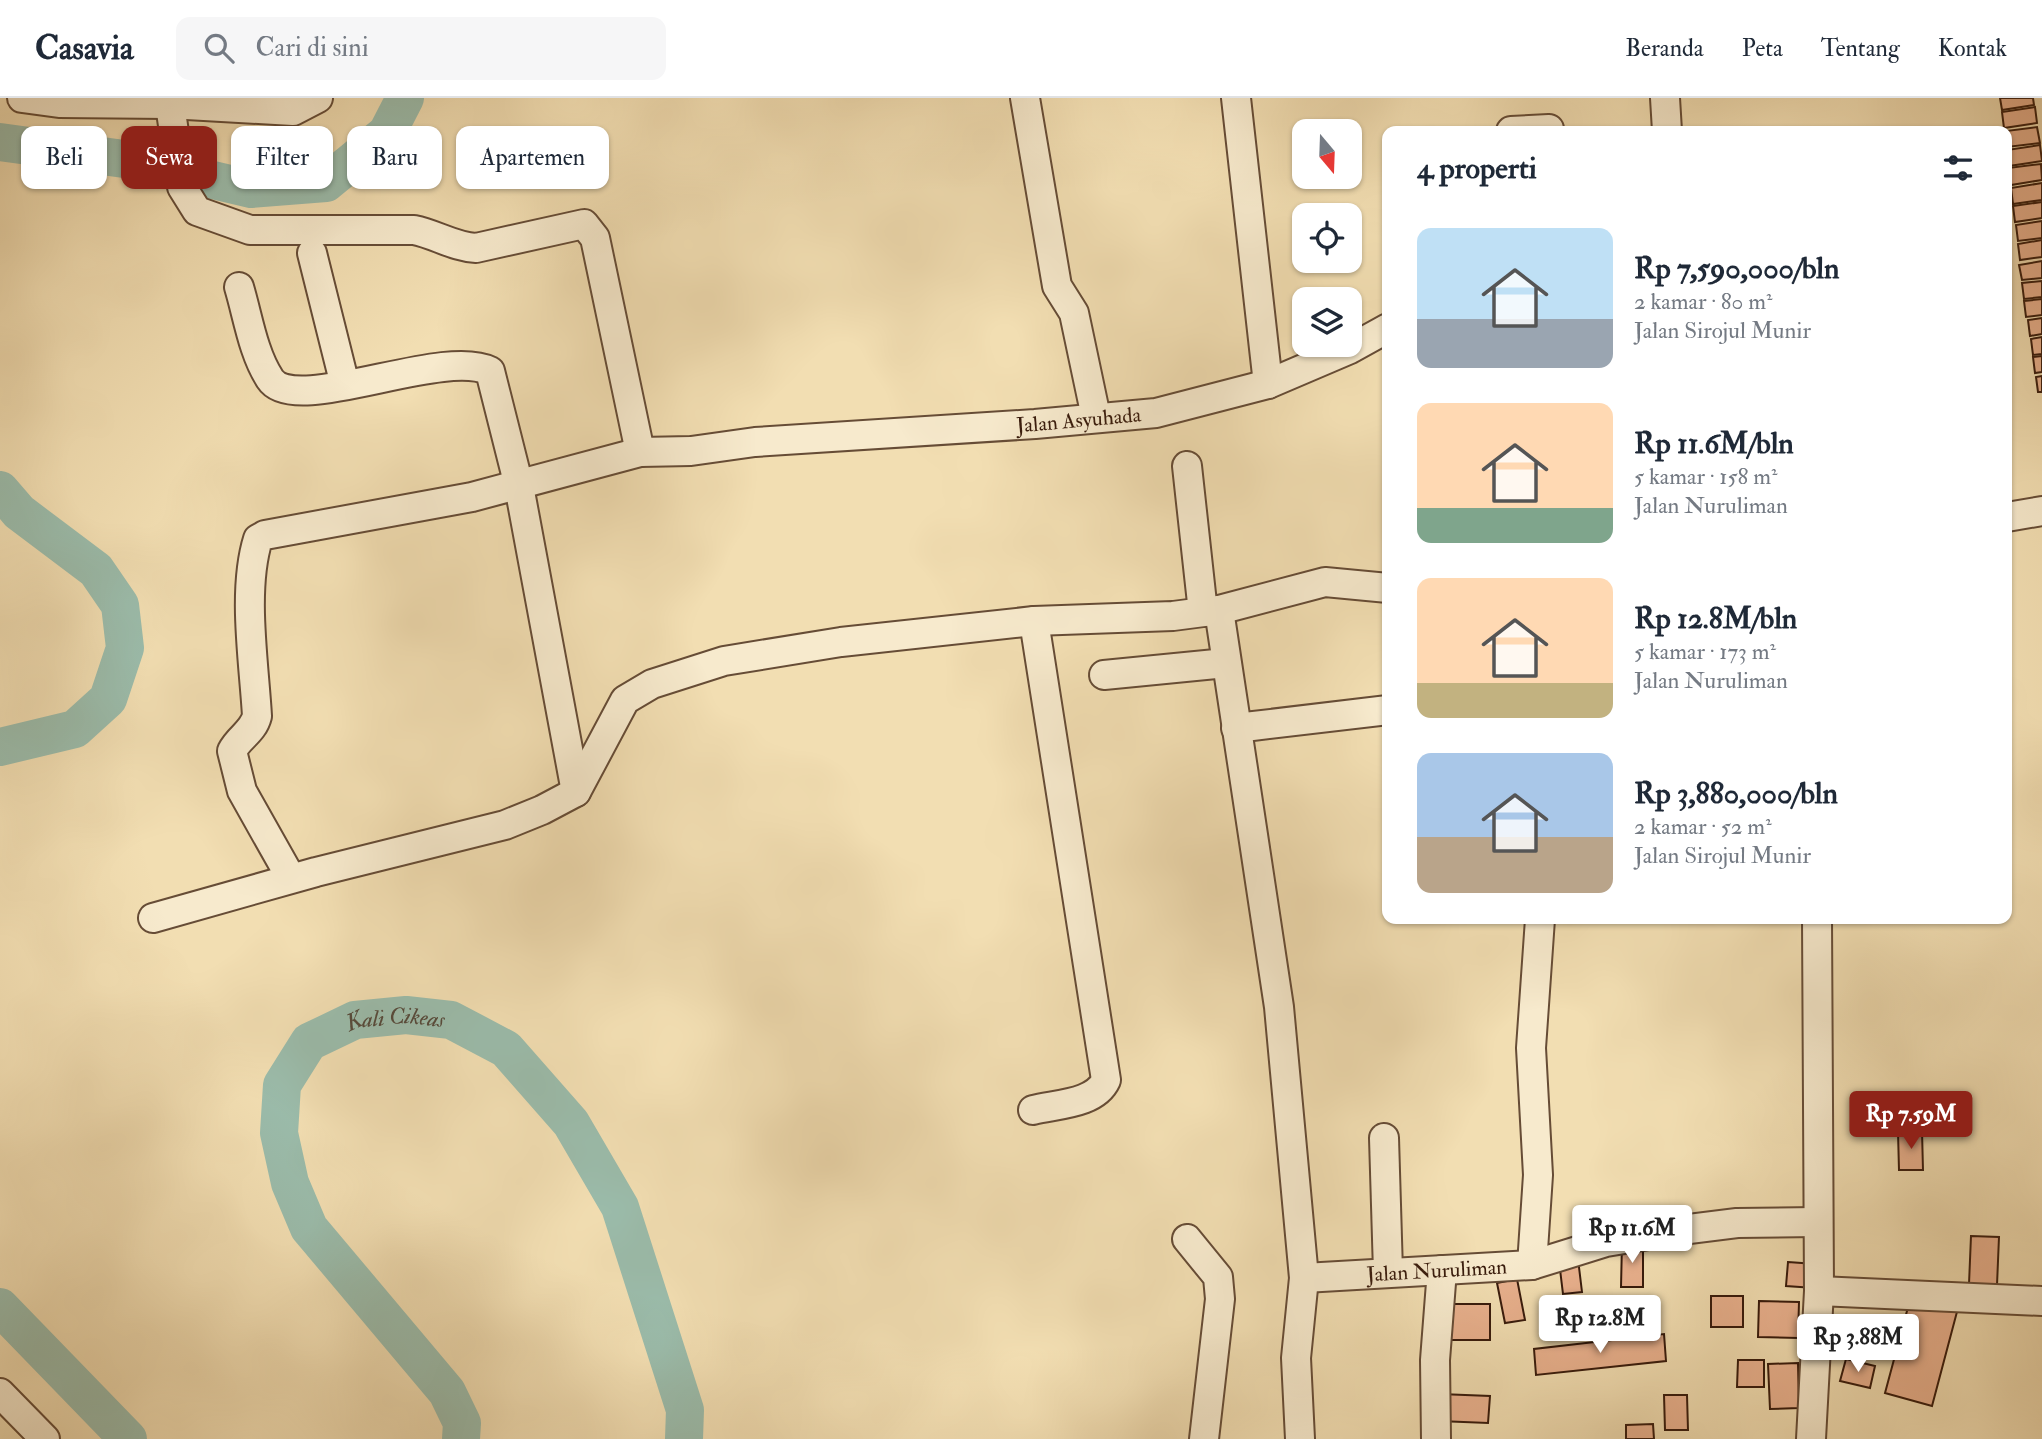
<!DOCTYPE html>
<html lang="id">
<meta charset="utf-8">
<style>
:root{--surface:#fff;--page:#f6f6f7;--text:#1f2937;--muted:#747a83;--line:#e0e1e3;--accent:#8f2418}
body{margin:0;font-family:"IM FELL Double Pica",serif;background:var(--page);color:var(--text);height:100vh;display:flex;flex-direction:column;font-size:26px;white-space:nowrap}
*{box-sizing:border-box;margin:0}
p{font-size:23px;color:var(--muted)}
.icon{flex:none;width:38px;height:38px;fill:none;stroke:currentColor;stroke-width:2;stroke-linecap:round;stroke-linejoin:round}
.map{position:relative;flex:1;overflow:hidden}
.panel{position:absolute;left:1382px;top:28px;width:630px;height:798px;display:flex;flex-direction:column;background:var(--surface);border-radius:14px;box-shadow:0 2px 5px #0004}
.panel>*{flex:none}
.top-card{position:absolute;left:21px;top:28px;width:665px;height:63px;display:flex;gap:14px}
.needle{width:46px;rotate:161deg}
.controls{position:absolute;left:1292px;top:21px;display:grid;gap:14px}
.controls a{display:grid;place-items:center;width:70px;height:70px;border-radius:14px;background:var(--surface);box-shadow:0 2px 5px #0004;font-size:35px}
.price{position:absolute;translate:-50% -60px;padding:0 16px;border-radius:7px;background:#fff;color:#222;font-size:23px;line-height:46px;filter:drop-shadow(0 2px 4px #0008)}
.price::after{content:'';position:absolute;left:50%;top:42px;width:21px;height:16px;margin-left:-10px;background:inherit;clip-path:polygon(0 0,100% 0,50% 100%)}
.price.active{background:var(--accent);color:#fff}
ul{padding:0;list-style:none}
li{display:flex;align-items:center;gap:21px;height:175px;padding:0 35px}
li span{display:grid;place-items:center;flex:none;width:196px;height:140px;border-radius:14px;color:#555}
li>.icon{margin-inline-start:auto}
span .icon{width:84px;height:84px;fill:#fffc;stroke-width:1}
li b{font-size:30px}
h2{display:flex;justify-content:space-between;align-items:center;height:84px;padding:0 35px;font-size:30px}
.pill{padding:0 24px;border-radius:14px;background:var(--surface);box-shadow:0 2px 5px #0004;font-size:24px;line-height:63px}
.pill.active{background:var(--accent);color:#fff}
header{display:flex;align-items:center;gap:42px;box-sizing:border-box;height:98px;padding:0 35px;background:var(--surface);border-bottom:2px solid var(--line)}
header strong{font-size:33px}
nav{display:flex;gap:38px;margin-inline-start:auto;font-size:24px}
.search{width:490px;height:63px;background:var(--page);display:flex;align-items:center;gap:18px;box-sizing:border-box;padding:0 24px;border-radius:14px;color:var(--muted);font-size:26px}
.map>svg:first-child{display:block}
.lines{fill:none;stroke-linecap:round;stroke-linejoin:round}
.river{stroke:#9bbcab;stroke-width:38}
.building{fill:#e9b18e;stroke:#381b0c;stroke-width:2}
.minor-casing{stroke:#664c36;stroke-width:32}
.minor{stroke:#f7eacd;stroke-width:28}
.labels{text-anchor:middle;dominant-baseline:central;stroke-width:7;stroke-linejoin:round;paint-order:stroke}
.street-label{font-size:21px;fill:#381b0c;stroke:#f7eacd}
.water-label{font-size:23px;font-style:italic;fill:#564b3c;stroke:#f7eacd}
</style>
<header>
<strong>Casavia</strong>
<div class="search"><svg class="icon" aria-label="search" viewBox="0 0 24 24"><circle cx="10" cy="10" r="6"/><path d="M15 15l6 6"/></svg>Cari di sini</div>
<nav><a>Beranda</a><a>Peta</a><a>Tentang</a><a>Kontak</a></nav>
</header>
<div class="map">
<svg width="2042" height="1341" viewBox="0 0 2042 1341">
<rect width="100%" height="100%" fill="#f2deb2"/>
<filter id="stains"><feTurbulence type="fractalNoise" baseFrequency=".00286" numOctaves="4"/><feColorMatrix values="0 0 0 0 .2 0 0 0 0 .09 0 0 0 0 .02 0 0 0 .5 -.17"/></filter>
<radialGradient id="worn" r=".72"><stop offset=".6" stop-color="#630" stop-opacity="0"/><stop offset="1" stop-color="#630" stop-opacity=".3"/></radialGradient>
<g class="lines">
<g class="river">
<polyline points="0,44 124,61 251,91 326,85 387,35 405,0"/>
<polyline points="0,392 19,414 96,472 120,507 125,550 108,601 75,631 0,649"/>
<polyline points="0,1209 128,1341"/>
<path id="s1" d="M461,1341L462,1325L447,1294L309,1130L290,1085L279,1035L282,987L309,944L355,922L406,917L451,922L506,951L571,1025L620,1109L685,1312L684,1341"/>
</g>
</g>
<g class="building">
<polygon points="2000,0 2033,0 2034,7 2002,12"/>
<polygon points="2035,9 2037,25 2004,30 2002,14"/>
<polygon points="2037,29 2040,45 2007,49 2006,33"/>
<polygon points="2040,47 2042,63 2009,68 2007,52"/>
<polygon points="2041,66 2042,82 2011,87 2008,70"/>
<polygon points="2042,85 2042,102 2013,106 2011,90"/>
<polygon points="2042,104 2042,120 2015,124 2013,108"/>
<polygon points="2042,123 2042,140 2018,143 2016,127"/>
<polygon points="2042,142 2042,159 2020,162 2018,146"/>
<polygon points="2042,163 2042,180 2022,182 2019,167"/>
<polygon points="2042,183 2042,199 2024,201 2022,185"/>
<polygon points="2042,201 2042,217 2026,219 2024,203"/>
<polygon points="2042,220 2042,236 2030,238 2028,222"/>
<polygon points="2042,239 2042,256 2033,257 2031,241"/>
<polygon points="2042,258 2042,274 2035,275 2033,259"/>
<polygon points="2042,278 2042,294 2038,294 2036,279"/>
<polygon points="1922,1033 1923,1072 1899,1072 1898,1034"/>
<polygon points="1971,1138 1999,1139 1997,1187 1969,1186"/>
<polygon points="1622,1145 1643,1146 1643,1189 1621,1189"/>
<polygon points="1578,1161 1582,1194 1563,1196 1559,1163"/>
<polygon points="1788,1164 1815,1166 1814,1190 1786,1188"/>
<polygon points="1517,1181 1525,1222 1505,1225 1497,1185"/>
<rect x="1711" y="1198" width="32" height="31"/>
<polygon points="1911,1198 1958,1210 1932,1308 1885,1295"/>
<polygon points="1636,1201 1638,1225 1576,1229 1574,1205"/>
<polygon points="1759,1203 1799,1204 1798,1240 1758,1239"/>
<rect x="1449" y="1206" width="41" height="36"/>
<polygon points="1664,1236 1666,1263 1536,1277 1534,1251"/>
<polygon points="1846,1261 1875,1268 1870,1290 1840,1283"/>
<polygon points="1738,1262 1764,1262 1764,1289 1737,1289"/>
<polygon points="1798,1265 1799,1310 1770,1311 1768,1266"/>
<polygon points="1440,1296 1490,1298 1488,1325 1439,1323"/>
<polygon points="1664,1297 1687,1297 1688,1332 1665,1332"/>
<polygon points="1653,1326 1654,1341 1626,1341 1626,1327"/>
</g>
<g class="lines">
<g class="minor-casing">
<g id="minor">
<polyline points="22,0 59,5 169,6 293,13 318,0"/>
<path d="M169,0L182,89L197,113L250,132H414C435,136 454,149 476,150L584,126L595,140L640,354"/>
<polyline points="1025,0 1057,188 1074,215 1096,319"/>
<polyline points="1236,0 1268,286"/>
<polyline points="1665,0 1667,33"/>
<polyline points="1511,33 1549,31"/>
<polyline points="312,155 345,287"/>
<path d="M239,189C248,219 253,255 270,281C295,319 442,249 490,273L519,388L576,694"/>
<polyline points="1187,368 1203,514"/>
<polyline points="2007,419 2042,413"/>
<polyline points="1219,512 1279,909 1304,1180 1296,1260 1300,1341"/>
<polyline points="1104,577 1226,565"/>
<polyline points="1236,630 1388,612"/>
<path id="s2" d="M291,780L242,693L232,653C239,639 253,634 257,618C254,565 242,492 258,441L265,437L472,399L640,354L691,353L755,344L1035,326L1156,315L1268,286L1350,251L1388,230"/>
<polyline points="153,820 316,774 505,727 542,712 576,694 625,602 652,586 724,563 841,544 1034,523 1173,518 1219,512 1325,484 1388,490"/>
<path d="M1033,1012C1057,1006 1095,1006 1106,982L1034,523"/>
<polyline points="1384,1040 1388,1174"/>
<polyline points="1187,1141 1218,1179 1220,1201 1204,1341"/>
<polyline points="1532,1167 1538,1077 1531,950 1540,821"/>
<path id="s3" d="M1304,1180L1532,1167L1606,1144L1673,1133L1737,1125L1817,1124"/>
<polyline points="1819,1193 2042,1203"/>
<polyline points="0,1295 45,1341"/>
<polyline points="1436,1341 1435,1262 1442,1172"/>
<polyline points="1811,1341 1819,1193 1817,821"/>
</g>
</g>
<use href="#minor" class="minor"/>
</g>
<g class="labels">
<g class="street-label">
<text stroke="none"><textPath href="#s2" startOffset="1195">Jalan Asyuhada</textPath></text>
<text stroke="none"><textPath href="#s3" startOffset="133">Jalan Nuruliman</textPath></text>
</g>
<g class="water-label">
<text stroke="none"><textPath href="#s1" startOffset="555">Kali Cikeas</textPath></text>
</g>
</g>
<rect width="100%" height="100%" filter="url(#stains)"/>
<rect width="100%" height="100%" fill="url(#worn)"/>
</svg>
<div class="controls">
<a><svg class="needle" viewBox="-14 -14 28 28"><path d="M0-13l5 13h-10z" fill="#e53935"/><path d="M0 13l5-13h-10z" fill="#747a83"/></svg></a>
<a><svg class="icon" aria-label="locate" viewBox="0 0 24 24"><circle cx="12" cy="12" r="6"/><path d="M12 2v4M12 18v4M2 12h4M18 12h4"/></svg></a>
<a><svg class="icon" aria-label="layers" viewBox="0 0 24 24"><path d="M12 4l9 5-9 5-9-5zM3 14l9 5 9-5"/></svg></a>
</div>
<b class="price active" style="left:1911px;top:1053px">Rp 7.59M</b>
<b class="price" style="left:1632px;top:1167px">Rp 11.6M</b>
<b class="price" style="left:1600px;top:1257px">Rp 12.8M</b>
<b class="price" style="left:1858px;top:1276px">Rp 3.88M</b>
<div class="top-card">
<a class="pill">Beli</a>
<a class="pill active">Sewa</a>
<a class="pill">Filter</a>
<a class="pill">Baru</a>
<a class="pill">Apartemen</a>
</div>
<section class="panel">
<h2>4 properti<svg class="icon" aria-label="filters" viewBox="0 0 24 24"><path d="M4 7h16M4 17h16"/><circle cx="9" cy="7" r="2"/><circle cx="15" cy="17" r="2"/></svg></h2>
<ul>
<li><span style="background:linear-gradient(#bfe0f5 65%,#9aa5b1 0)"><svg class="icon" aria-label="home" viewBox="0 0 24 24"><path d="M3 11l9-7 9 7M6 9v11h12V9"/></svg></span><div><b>Rp 7,590,000/bln</b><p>2 kamar · 80 m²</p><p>Jalan Sirojul Munir</p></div></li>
<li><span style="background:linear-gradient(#ffd9b3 75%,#7fa58c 0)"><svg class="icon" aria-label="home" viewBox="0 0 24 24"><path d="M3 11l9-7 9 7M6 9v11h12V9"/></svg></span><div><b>Rp 11.6M/bln</b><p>5 kamar · 158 m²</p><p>Jalan Nuruliman</p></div></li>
<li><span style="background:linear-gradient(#ffd9b3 75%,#c2b280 0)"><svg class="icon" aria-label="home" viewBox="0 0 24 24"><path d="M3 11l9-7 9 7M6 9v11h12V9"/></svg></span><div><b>Rp 12.8M/bln</b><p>5 kamar · 173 m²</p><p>Jalan Nuruliman</p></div></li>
<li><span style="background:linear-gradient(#a9c7e8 60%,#b9a48a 0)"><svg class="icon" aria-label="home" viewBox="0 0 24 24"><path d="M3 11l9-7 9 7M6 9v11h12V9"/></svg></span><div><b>Rp 3,880,000/bln</b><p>2 kamar · 52 m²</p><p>Jalan Sirojul Munir</p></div></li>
</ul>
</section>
</div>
